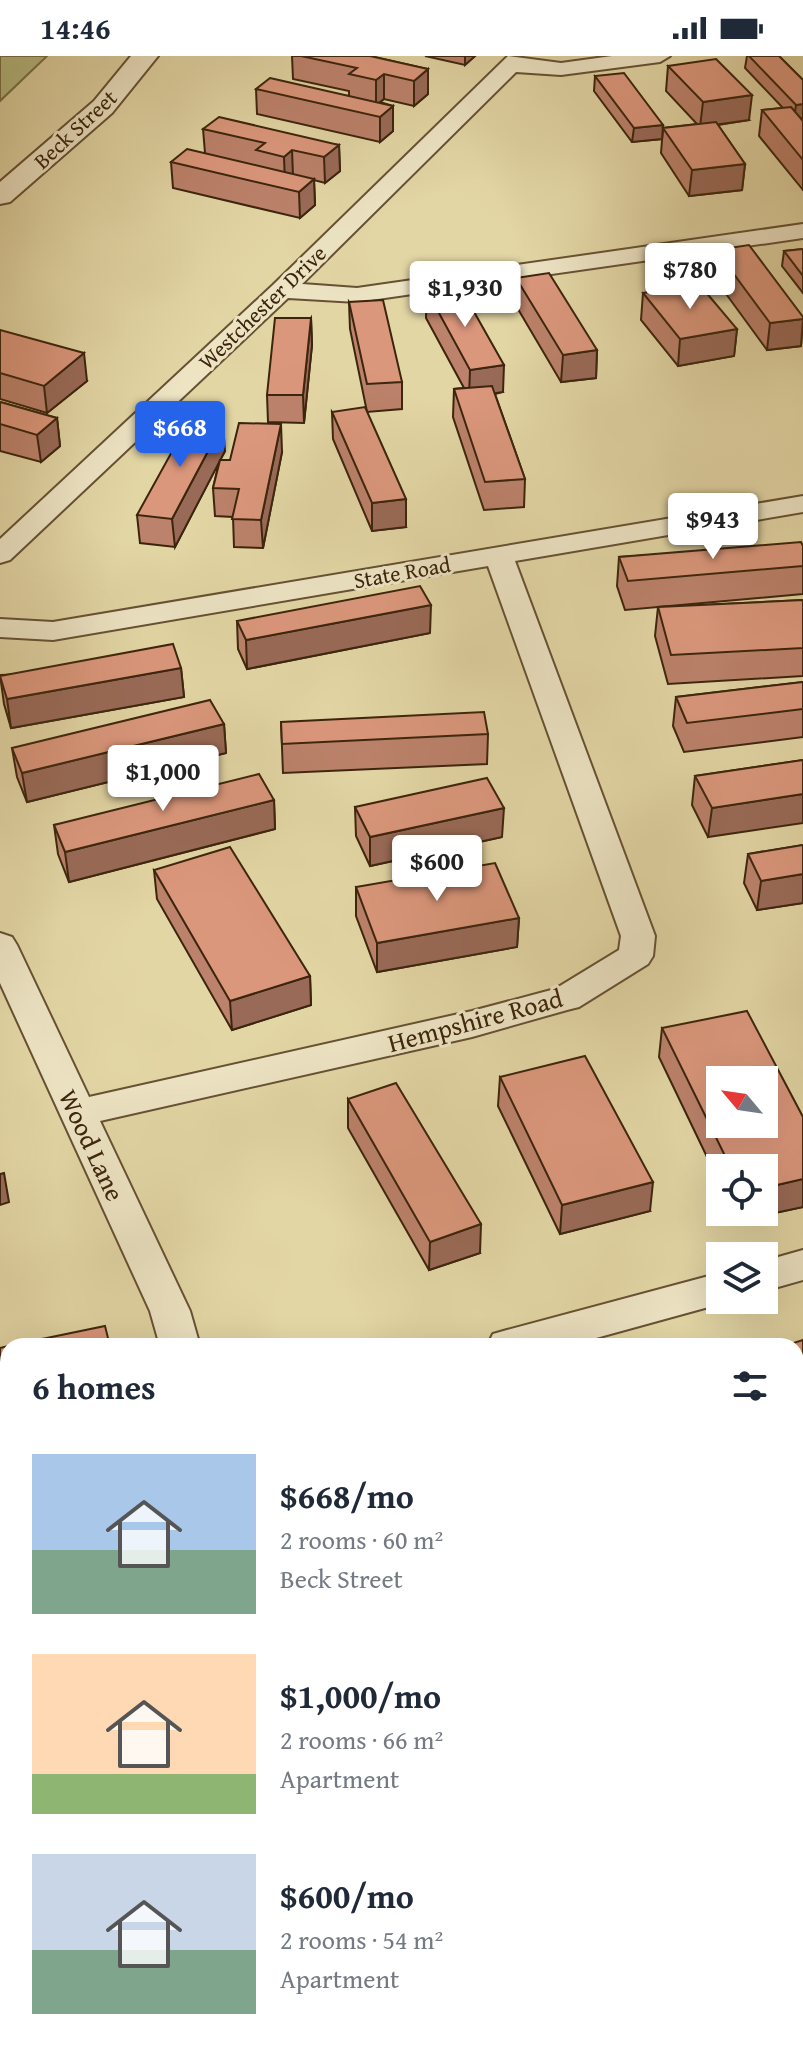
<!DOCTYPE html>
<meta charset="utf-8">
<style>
:root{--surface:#fff;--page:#f2f2f3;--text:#1f2937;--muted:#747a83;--accent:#2563eb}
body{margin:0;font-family:"Gentium Book Plus",serif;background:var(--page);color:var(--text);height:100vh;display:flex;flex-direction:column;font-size:30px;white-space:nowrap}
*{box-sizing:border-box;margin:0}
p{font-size:26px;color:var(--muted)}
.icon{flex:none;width:44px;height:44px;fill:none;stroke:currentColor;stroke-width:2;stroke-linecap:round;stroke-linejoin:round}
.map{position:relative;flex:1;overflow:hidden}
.sheet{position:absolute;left:0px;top:1282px;width:804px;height:712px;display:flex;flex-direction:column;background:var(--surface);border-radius:24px 24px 0 0;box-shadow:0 8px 32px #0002}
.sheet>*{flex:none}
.needle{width:52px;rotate:299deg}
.tools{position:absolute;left:706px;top:1010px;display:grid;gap:16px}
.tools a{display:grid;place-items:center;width:72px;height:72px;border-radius:0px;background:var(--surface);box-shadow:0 8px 32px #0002;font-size:40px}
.price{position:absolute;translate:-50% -68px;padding:0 18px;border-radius:8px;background:#fff;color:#222;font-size:26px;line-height:52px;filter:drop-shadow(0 2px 4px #0008)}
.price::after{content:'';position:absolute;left:50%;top:48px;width:24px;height:18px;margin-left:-12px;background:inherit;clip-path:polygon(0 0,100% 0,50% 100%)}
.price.current{background:var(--accent);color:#fff}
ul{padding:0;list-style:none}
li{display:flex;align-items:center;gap:24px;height:200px;padding:0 32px}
li span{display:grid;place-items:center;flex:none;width:224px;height:160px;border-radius:0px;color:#555}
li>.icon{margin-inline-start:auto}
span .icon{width:96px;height:96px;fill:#fffc;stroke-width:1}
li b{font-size:34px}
h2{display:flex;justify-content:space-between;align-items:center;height:96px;padding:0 32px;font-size:34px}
.status{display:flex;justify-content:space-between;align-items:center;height:56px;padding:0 40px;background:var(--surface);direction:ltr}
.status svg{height:22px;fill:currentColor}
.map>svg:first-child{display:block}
.green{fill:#b8bd83;stroke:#7a7148;stroke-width:2}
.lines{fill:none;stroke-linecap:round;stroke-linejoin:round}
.service-casing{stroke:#665133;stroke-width:4}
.tertiary-casing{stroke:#665133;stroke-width:4}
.service{fill:#ede4c4;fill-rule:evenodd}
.tertiary{fill:#ede4c4;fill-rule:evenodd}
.wall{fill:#bc826b;stroke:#3c250d;stroke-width:2}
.shaded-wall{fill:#996a57;stroke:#3c250d;stroke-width:2}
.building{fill:#db977c;stroke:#3c250d;stroke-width:2;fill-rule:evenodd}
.labels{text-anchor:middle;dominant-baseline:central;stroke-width:6;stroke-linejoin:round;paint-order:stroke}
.far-street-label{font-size:22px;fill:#3c250d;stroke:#ede4c4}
.street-label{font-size:26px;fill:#3c250d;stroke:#ede4c4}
</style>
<div class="status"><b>14:46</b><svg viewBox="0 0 49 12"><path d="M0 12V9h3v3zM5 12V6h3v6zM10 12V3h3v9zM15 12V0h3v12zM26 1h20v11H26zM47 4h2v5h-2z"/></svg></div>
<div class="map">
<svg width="803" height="1994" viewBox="0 0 803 1994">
<rect width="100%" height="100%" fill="#e3d6a5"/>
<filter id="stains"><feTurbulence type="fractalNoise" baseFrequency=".0025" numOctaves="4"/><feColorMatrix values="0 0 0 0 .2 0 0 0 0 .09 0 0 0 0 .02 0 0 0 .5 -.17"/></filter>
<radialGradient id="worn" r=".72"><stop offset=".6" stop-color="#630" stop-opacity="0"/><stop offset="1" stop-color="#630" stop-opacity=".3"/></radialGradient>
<polygon class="green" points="0,0 47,0 0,45"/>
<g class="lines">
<g class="service-casing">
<g id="service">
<polygon points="508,0 561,7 612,0 670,0 660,6 561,19 516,16 302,228 357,232 803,168 803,182 357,246 288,242 10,504 0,507 0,483 273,229"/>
<polygon points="803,440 803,456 515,505 655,880 653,900 648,908 579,951 567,954 472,981 100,1065 190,1255 200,1290 160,1290 150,1255 0,927 0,877 12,881 17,889 89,1041 472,955 555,933 619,894 621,880 488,510 53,584 0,581 0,563 53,566"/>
<polygon points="803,1194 803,1224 764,1235 764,1205"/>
<polygon points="720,1217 720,1244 734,1244 567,1290 487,1290 493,1278 507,1274"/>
<polygon points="338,1986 390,1986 393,1994 341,1994"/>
</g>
</g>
<g class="tertiary-casing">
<polygon id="tertiary" points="131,0 158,0 112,57 10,146 0,148 0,126 94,45"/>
</g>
<use href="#service" class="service"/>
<use href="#tertiary" class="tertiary"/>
</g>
<g class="wall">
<polygon points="292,0 370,0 428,13 428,38 414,50 384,43 380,46 393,50 393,75 380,86 257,58 256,33 349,40 349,35 293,23"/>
<polygon points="425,0 475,0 465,9"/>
<polygon points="747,0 779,0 803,24 803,62 801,62 803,65 803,134 759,80 762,54 783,52 745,12"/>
<polygon points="668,10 749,64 718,69 745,108 742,134 689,140 661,97 663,72 697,68 666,35"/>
<polygon points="595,20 663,69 662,83 632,86 594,35"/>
<polygon points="203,73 339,89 340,115 325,127 314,124 315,149 300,162 173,132 171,106 205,97"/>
<polygon points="803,193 803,237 782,210 784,195"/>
<polygon points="716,194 803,261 801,290 767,294 713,220"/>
<polygon points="516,222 597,294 596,322 561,326 515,248"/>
<polygon points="427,235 503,336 495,338 525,423 524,451 484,454 453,361 454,333 464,332 426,262"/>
<polygon points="643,237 737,273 734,300 678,310 641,264"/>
<polygon points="349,246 402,326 402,353 367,356 350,273"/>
<polygon points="311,262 312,289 304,367 268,366 267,339"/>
<polygon points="0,274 87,325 47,357 0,343"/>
<polygon points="0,346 57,362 60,390 41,406 0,395"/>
<polygon points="332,356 406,471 372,475 333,383"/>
<polygon points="225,395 220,404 230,404 282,396 263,492 234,491 233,461 215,460 213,432 219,406 175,491 140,487 137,459"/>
<polygon points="803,490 803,538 625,554 617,530 619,501"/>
<polygon points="803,544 803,620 668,628 655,580 658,551"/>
<polygon points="237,565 430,577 247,613 238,593"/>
<polygon points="181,612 184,641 11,672 4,648 0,619"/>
<polygon points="803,626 803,681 684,696 673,670 676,641"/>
<polygon points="281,666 488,678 487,708 283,717"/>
<polygon points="224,668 226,697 27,746 17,721 12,692"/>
<polygon points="803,704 708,781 692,749 695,720"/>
<polygon points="274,744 275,773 69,826 58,798 54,769"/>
<polygon points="355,751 502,781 370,810 356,780"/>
<polygon points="803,789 803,847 757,854 744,827 748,798"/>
<polygon points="154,814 310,920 311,949 232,974 157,843"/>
<polygon points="356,831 519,862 517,891 377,916 356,860"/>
<polygon points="662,972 803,1061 803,1151 738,1165 733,1156 764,1156 764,1112 720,1112 720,1128 659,1001"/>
<polygon points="500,1021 650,1155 560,1178 498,1050"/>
<polygon points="348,1043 480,1197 429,1214 348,1072"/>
<polygon points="803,1284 803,1409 796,1398 796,1290"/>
</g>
<g class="shaded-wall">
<polygon points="465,0 475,0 465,9"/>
<polygon points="428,13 428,38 414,50 414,25"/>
<polygon points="384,18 384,43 376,49 376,24"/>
<polygon points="752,39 749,64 700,71 703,46"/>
<polygon points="803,48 803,62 794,63 796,49"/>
<polygon points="393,50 393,75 380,86 380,61"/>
<polygon points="663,69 662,83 632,86 634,72"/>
<polygon points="339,89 340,115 325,127 324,101"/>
<polygon points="292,94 293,120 285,127 284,101"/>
<polygon points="745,108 742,134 689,140 692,114"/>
<polygon points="314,123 315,149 300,162 299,136"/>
<polygon points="311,262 312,289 304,367 303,339"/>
<polygon points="803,263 801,290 767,294 770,267"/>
<polygon points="737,273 734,300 678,310 680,283"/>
<polygon points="597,294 596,322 561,326 563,299"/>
<polygon points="84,297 87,325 47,357 44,330"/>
<polygon points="504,309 503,336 469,341 470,314"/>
<polygon points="57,362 60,390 41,406 37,379"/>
<polygon points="223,367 225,395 175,491 172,463"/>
<polygon points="281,368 282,396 263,492 261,464"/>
<polygon points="406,443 406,471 372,475 372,447"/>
<polygon points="431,549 430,577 247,613 246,584"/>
<polygon points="181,612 184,641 11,672 7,643"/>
<polygon points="224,668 226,697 27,746 22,717"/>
<polygon points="803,738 803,767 708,781 712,752"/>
<polygon points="274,744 275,773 69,826 65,796"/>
<polygon points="504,752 502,781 370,810 370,781"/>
<polygon points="803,818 803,847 757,854 761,825"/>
<polygon points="519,862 517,891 377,916 377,887"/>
<polygon points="310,920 311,949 232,974 230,945"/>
<polygon points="4,1117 9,1146 0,1149 0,1118"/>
<polygon points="803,1123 803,1151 738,1165 739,1156 764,1156 764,1132"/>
<polygon points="653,1126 650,1155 560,1178 562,1149"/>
<polygon points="481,1168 480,1197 429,1214 430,1186"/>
<polygon points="8,1343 8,1373 0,1374 0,1345"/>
<polygon points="8,1513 8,1541 0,1543 0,1514"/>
<polygon points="8,1680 8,1708 0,1710 0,1682"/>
</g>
<g class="building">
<polygon points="301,0 370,0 428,13 414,25 384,18 376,24 349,18 357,12"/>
<polygon points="749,0 779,0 803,24 803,48 796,49"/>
<polygon points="716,3 752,39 703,46 668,10"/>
<polygon points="624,17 663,69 634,72 595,20"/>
<polygon points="270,22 393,50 380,61 256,33"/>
<polygon points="791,51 803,65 803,104 762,54"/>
<polygon points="219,61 339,89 324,101 292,94 284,101 256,94 265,87 203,73"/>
<polygon points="716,66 745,108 692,114 663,72"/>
<polygon points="187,93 314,123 299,136 171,106"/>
<polygon points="749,189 803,261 803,263 770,267 716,194"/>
<polygon points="803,193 803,220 784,195"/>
<polygon points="549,217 597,294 563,299 516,222"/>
<polygon points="699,228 737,273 680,283 643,237"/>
<polygon points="460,231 504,309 470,314 427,235"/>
<polygon points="383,244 402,326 367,328 349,246"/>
<polygon points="275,262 311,262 303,339 267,339"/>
<polygon points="0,274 84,297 44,330 0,317"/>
<polygon points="492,330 525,423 485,426 454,333"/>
<polygon points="0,346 57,362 37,379 0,368"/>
<polygon points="365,351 406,443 372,447 332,356"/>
<polygon points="190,363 223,367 172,463 137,459"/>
<polygon points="239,367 281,368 261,464 232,463 239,433 213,432 220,404 230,404"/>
<polygon points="801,486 803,490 803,510 628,525 619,501"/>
<polygon points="420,530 431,549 246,584 237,565"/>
<polygon points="803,544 803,592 671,599 658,551"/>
<polygon points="173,588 181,612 7,643 0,620"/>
<polygon points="803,626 803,653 687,667 676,641"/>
<polygon points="210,644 224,668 22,717 12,692"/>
<polygon points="484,656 488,678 282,688 281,666"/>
<polygon points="803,704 803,738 712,752 695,720"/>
<polygon points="259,718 274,744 65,796 54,769"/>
<polygon points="487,722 504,752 370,781 355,751"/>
<polygon points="803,789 803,818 761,825 748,798"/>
<polygon points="230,791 310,920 230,945 154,814"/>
<polygon points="495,807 519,862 377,887 356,831"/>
<path d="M747,955L803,1061V1123L764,1132V1112H731L662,972ZM720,1024H764V1068H720Z"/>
<polygon points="585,1000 653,1126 562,1149 500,1021"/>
<polygon points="396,1027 481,1168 430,1186 348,1043"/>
<polygon points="105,1270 110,1290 8,1290"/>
<polygon points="803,1284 803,1371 796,1359 796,1290 784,1290"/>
<polygon points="8,1290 8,1343 0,1345 0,1292"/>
<polygon points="8,1464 8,1513 0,1514 0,1465"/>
<polygon points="8,1628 8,1680 0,1682 0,1630"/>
</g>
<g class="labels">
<g class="far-street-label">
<text transform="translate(75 73) rotate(-43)">Beck Street</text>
<text transform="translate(262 251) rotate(-44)">Westchester Drive</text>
<text transform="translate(402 516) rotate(-10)">State Road</text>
</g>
<g class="street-label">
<text transform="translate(475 964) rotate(-15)">Hempshire Road</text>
<text transform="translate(92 1089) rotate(65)">Wood Lane</text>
</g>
</g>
<rect width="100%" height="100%" filter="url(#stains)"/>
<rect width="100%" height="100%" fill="url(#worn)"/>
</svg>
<div class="tools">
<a><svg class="needle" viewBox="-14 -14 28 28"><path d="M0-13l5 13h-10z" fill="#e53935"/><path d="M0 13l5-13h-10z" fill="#747a83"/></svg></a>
<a><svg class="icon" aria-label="locate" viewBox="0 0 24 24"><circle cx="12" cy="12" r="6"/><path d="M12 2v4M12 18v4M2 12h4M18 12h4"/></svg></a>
<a><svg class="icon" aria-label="layers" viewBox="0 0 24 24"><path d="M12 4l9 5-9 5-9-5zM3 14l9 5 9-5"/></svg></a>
</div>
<b class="price" style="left:690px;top:255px">$780</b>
<b class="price" style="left:465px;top:273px">$1,930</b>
<b class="price current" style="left:180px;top:413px">$668</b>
<b class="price" style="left:713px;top:505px">$943</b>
<b class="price" style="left:163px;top:757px">$1,000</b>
<b class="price" style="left:437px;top:847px">$600</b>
<section class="sheet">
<h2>6 homes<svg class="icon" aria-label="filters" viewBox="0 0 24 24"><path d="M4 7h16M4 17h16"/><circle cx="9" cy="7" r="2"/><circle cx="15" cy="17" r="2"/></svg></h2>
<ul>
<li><span style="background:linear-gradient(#a9c7e8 60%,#7fa58c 0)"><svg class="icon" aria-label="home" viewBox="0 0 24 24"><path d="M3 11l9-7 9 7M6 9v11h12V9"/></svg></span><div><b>$668/mo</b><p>2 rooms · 60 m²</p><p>Beck Street</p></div></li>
<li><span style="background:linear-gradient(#ffd9b3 75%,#8fb573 0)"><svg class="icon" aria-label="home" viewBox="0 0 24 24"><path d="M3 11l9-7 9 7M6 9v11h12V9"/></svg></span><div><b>$1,000/mo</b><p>2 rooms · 66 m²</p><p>Apartment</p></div></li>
<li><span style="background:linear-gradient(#c9d6e8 60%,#7fa58c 0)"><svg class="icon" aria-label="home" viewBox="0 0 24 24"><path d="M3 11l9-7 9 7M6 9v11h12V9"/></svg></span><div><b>$600/mo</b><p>2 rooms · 54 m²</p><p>Apartment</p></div></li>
</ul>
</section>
</div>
